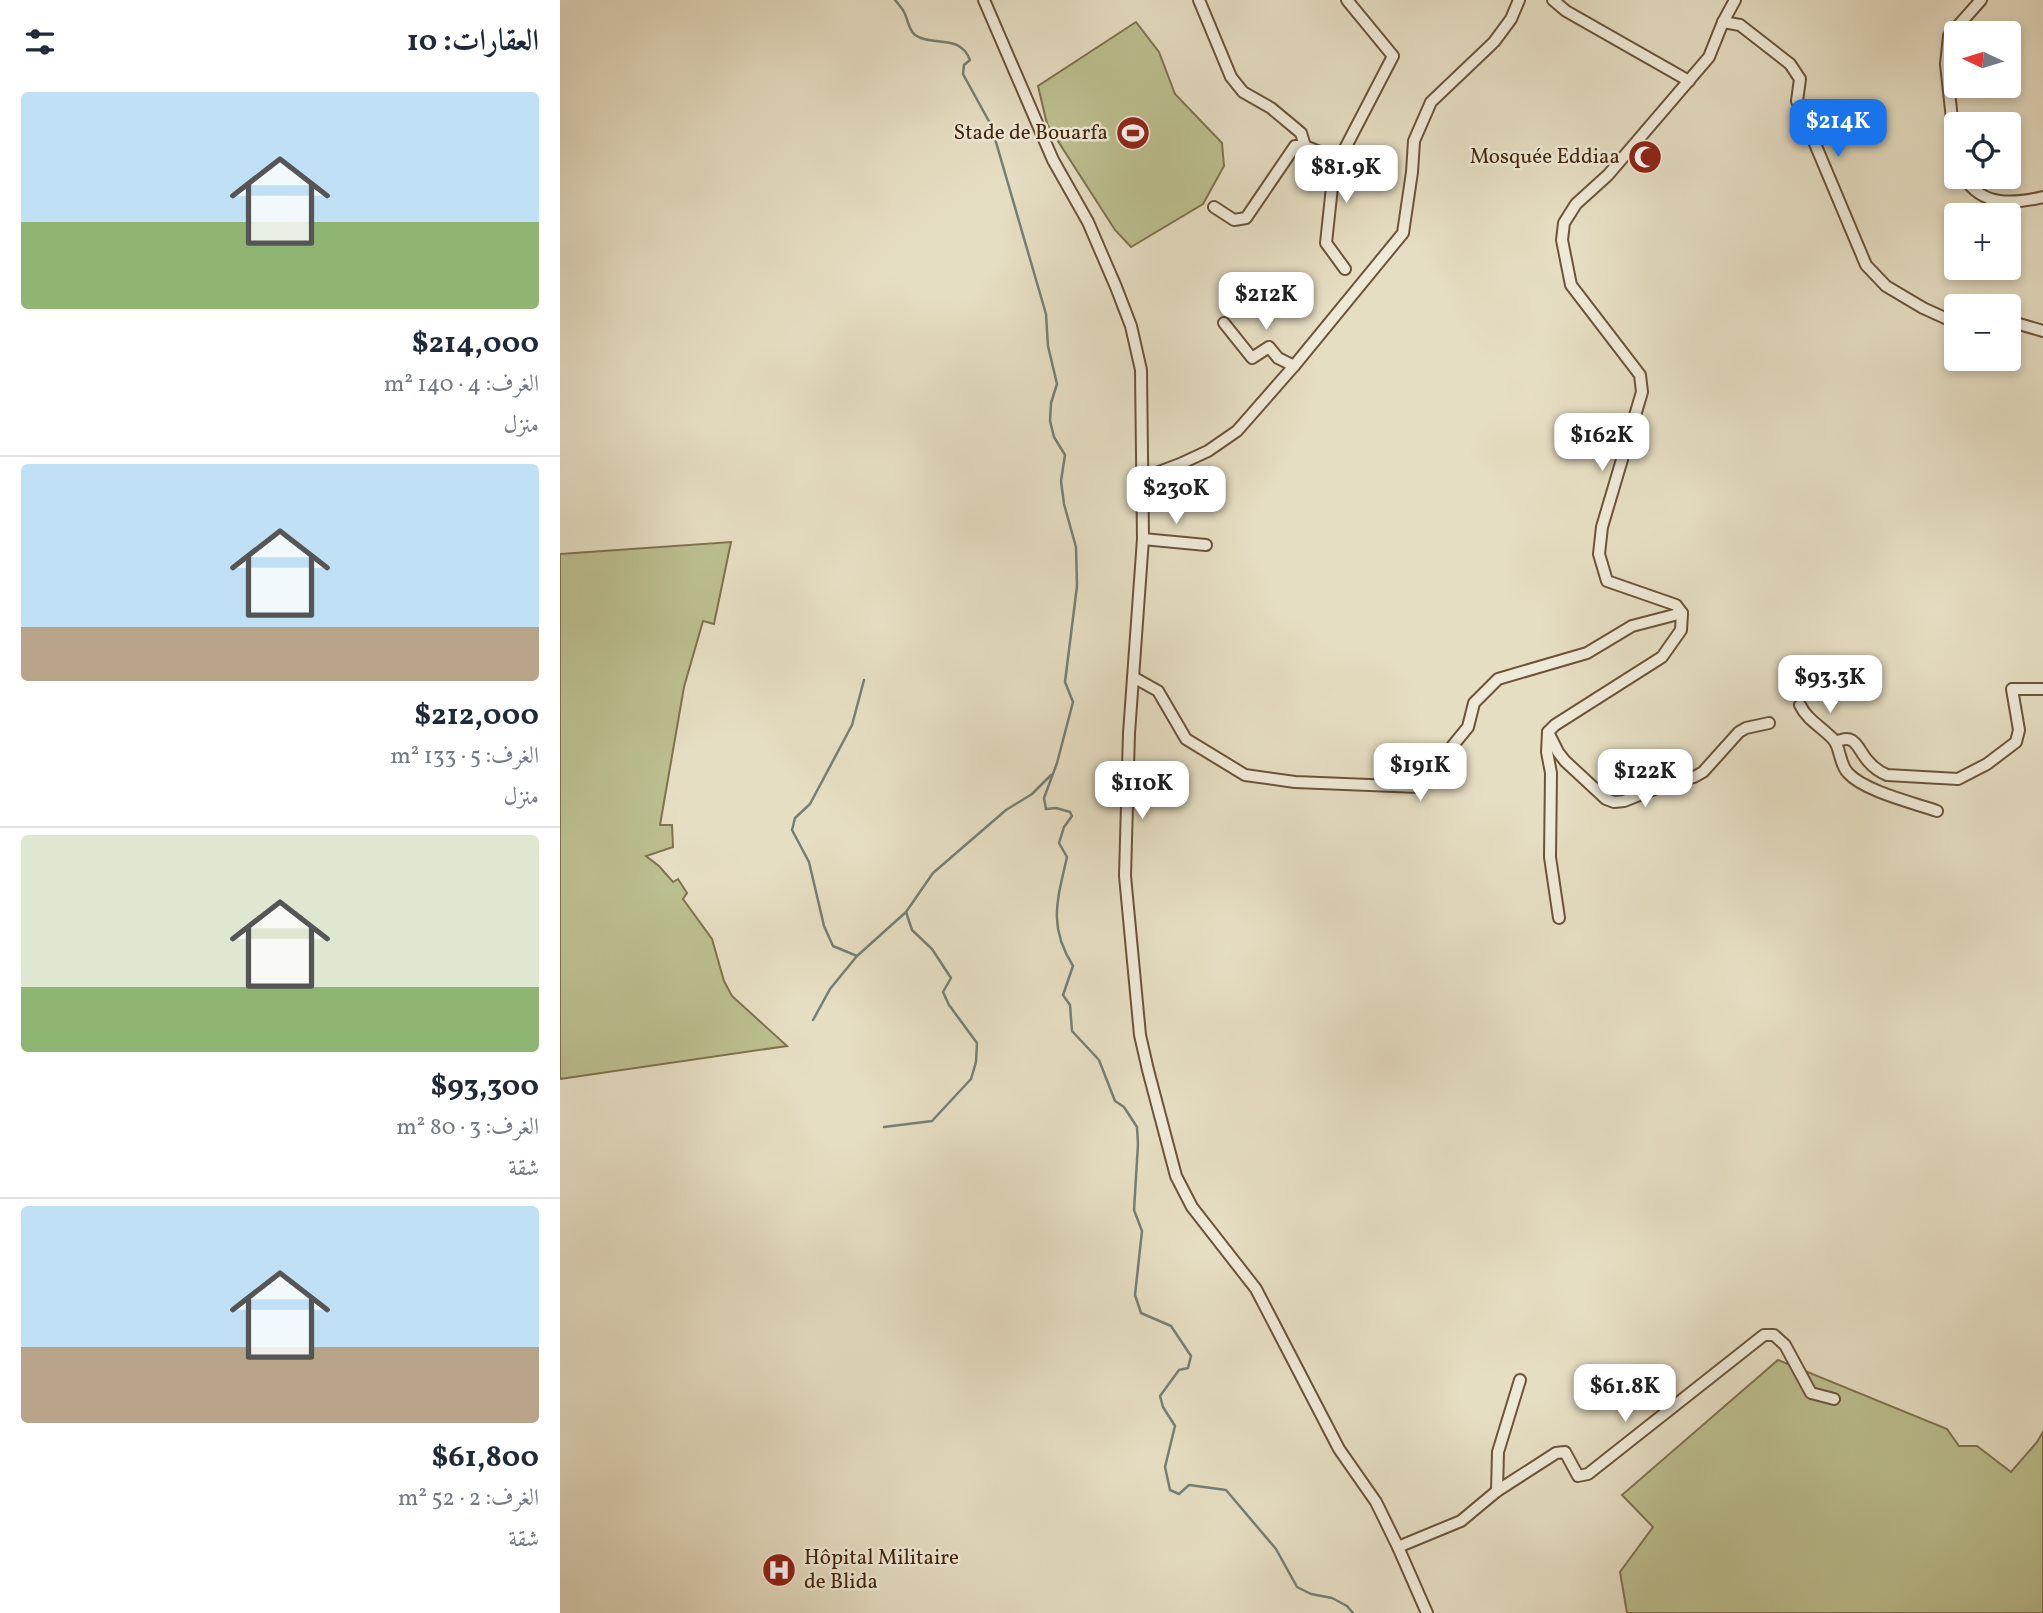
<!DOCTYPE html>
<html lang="ar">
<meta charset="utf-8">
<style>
:root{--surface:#fff;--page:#f6f6f7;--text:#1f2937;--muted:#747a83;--line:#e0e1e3;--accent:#1a73e8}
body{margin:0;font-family:Vollkorn,Amiri,serif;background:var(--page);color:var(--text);direction:rtl;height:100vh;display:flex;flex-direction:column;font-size:26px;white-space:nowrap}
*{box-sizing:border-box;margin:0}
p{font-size:23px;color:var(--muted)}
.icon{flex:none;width:38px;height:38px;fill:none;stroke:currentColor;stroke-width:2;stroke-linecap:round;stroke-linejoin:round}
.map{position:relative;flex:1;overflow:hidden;direction:ltr}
.sheet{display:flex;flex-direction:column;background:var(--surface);width:560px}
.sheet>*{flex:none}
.needle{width:46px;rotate:274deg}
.fabs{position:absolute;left:1384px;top:21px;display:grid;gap:14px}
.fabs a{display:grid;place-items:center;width:77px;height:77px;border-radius:7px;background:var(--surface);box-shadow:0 4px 10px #0003;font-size:35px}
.price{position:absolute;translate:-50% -60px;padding:0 16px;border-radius:14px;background:#fff;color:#222;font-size:23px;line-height:46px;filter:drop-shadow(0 2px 4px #0008)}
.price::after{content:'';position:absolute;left:50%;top:42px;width:21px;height:16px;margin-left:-10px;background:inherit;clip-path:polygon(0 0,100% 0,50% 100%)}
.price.active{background:var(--accent);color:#fff}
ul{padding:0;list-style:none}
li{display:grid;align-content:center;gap:14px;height:371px;padding:0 21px}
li+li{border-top:2px solid var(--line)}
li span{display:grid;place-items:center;height:217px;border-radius:7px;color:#555}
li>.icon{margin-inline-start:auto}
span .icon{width:126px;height:126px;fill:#fffc;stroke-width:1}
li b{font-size:30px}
h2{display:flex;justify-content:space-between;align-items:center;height:84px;padding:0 21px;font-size:30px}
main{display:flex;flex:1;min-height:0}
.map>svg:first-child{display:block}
.green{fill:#bcbf8f;stroke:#7f724d;stroke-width:2}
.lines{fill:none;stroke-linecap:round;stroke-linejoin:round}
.stream{stroke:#767f75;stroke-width:2.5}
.minor-casing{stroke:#6b5439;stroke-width:14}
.minor{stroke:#efead8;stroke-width:10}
.labels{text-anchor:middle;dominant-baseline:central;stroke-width:5;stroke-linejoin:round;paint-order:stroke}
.poi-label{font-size:21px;fill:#42260b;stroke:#efead8;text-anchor:end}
</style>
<main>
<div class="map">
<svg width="1483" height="1613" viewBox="0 0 1483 1613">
<rect width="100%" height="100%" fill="#e6dec3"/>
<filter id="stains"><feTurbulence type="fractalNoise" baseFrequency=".00286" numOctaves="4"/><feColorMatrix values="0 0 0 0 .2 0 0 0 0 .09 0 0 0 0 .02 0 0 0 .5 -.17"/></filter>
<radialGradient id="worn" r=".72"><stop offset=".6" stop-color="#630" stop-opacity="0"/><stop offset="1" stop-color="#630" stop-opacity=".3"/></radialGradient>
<g class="green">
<polygon points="576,22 599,52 615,94 662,143 664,166 643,204 571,247 555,230 487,124 478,86"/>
<polygon points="171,542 154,624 143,621 124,687 100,825 112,825 113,847 86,856 99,866 113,882 118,879 127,893 123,899 152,939 164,981 172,996 227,1046 0,1079 0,554"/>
<polygon points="1218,1360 1387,1429 1399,1446 1417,1446 1451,1472 1477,1442 1483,1432 1483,1613 1067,1613 1060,1572 1093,1527 1062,1495"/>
</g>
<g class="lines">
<g class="stream">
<path d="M335,0C339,5 343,9 345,14C348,21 349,30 355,35C372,47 400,33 410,60L404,65L403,74L431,125L486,314L488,346L497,384L491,403L490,421L494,437L505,455L501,481L504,504L516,547L517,586L505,682L513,702L497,763L484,798L486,809L496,808L510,812L512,816L504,827L499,843L507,857C497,901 488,926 513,966L503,995L510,1005L512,1031L539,1060L555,1101L564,1107L577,1127L578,1144L574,1210L582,1231L575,1295L581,1313L611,1326L631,1356L628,1368L619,1370L600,1396L603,1407L615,1426L605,1467L610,1490L619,1494L629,1485L666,1490L716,1549L737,1587L751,1594L772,1598L787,1606L793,1613"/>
<polyline points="297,956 273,946 264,926 249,862 232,830 235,818 250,804 292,725 304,680"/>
<polyline points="253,1020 270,989 297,956 346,912 373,873 446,810 472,794 491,775"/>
<polyline points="324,1127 372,1121 411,1079 416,1062 417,1043 389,1005 383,992 391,978 372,949 352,930 346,912"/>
</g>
<g class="minor-casing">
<g id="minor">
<polyline points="424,0 493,160 528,222 556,287 571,326 581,370 583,539 569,733 565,876 580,1035 588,1070 616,1176 632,1207 696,1289 779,1449 816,1502 838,1547 867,1613"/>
<polyline points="639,0 671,77 683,92 711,108 741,133 745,146"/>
<polyline points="993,0 1006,11 1129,81"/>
<polyline points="1163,22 1180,25 1230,64 1240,79 1237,101 1306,265 1326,286 1363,308 1396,323"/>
<polyline points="756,151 748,175 772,187 766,243 785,269"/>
<polyline points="1396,156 1386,64 1389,36 1421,0"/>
<path d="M1404,177C1422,207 1454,204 1483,197"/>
<polyline points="654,207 674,220 686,218 735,146 745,146 779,160 833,56 787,0"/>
<polyline points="1449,321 1483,331"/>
<polyline points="664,323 692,358 709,347 718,358 734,366"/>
<polyline points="583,478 620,464 648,451 677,431 734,366 843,233 852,172 854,141 871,102 934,42 951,19 959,0"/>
<polyline points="583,539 646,545"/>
<polyline points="573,677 598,691 626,739 685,775 735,782 859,787 908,727 914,703 938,679 1027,653 1072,626 1122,613"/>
<path d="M1240,705C1247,720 1262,727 1273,739C1281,748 1279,764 1288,773C1304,791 1354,803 1377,811"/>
<polyline points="988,732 998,752 1005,761 1046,799 1054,802 1064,801 1107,784 1134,777 1143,772 1179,732 1186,728 1209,723"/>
<path d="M1276,742C1296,732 1297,749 1308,761C1313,767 1320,772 1327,775L1398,779L1427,764L1456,742L1459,730L1452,689H1483"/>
<polyline points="999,918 990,857 991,773 987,752 988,732 995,725 1102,657 1121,630 1122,613 1116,605 1047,581 1039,554 1042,527 1082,392 1080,375 1011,285 1002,240 1004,223 1016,204 1048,175 1149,57 1163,22 1175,0"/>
<polyline points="937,1491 938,1452 960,1380"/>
<polyline points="838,1547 901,1521 937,1491 996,1453 1005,1452 1018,1476 1028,1474 1204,1335 1214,1335 1225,1345 1251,1393 1274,1399"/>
</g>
</g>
<use href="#minor" class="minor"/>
</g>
<defs>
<g id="stadium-disc" transform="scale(1.75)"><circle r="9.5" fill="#8f2418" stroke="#efead8"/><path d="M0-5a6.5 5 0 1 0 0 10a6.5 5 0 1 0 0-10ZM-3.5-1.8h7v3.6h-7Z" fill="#fff"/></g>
<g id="mosque-disc" transform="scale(1.75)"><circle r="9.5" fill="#8f2418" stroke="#efead8"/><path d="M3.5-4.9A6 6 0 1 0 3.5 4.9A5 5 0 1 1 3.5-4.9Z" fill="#fff"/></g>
<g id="hospital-disc" transform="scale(1.75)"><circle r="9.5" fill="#8f2418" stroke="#efead8"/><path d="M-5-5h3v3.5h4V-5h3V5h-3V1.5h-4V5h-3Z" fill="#fff"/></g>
</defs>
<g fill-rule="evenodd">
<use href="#stadium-disc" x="573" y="133"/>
<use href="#mosque-disc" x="1085" y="157"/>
<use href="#hospital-disc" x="219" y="1570"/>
</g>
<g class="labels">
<g class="poi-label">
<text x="548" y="133">Stade de Bouarfa</text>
<text x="1060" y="157">Mosquée Eddiaa</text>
<text x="244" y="1558" text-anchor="start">Hôpital Militaire<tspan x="244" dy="24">de Blida</tspan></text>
</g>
</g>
<rect width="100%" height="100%" filter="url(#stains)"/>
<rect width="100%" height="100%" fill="url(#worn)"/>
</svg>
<div class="fabs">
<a><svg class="needle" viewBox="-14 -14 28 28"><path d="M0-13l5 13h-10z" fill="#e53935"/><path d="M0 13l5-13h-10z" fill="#747a83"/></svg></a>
<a><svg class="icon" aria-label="locate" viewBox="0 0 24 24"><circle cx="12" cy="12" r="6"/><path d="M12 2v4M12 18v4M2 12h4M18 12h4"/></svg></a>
<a>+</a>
<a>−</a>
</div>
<b class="price active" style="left:1278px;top:159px">$214K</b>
<b class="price" style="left:786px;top:205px">$81.9K</b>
<b class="price" style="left:706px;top:332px">$212K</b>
<b class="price" style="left:1042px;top:473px">$162K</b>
<b class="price" style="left:616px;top:526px">$230K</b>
<b class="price" style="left:1270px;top:715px">$93.3K</b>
<b class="price" style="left:860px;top:803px">$191K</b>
<b class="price" style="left:1085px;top:809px">$122K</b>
<b class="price" style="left:582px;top:821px">$110K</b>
<b class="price" style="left:1065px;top:1424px">$61.8K</b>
</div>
<section class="sheet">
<h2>العقارات: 10<svg class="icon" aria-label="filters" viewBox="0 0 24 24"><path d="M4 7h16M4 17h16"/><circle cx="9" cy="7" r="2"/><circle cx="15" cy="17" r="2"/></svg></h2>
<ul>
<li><span style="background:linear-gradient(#bfe0f5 60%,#8fb573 0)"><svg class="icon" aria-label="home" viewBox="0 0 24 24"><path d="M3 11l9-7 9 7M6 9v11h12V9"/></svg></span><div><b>$214,000</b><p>الغرف: 4 · 140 m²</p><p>منزل</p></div></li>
<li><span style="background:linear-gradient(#bfe0f5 75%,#b9a48a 0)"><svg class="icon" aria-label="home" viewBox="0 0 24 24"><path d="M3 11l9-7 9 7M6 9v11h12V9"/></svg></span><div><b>$212,000</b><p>الغرف: 5 · 133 m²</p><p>منزل</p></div></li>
<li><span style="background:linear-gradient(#dfe7d0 70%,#8fb573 0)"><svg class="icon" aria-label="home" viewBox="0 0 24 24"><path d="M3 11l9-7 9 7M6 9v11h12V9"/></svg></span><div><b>$93,300</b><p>الغرف: 3 · 80 m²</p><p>شقة</p></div></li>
<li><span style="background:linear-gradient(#bfe0f5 65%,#b9a48a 0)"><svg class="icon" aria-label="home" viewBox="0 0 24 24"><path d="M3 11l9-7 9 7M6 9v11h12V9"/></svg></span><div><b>$61,800</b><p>الغرف: 2 · 52 m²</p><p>شقة</p></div></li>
</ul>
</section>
</main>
